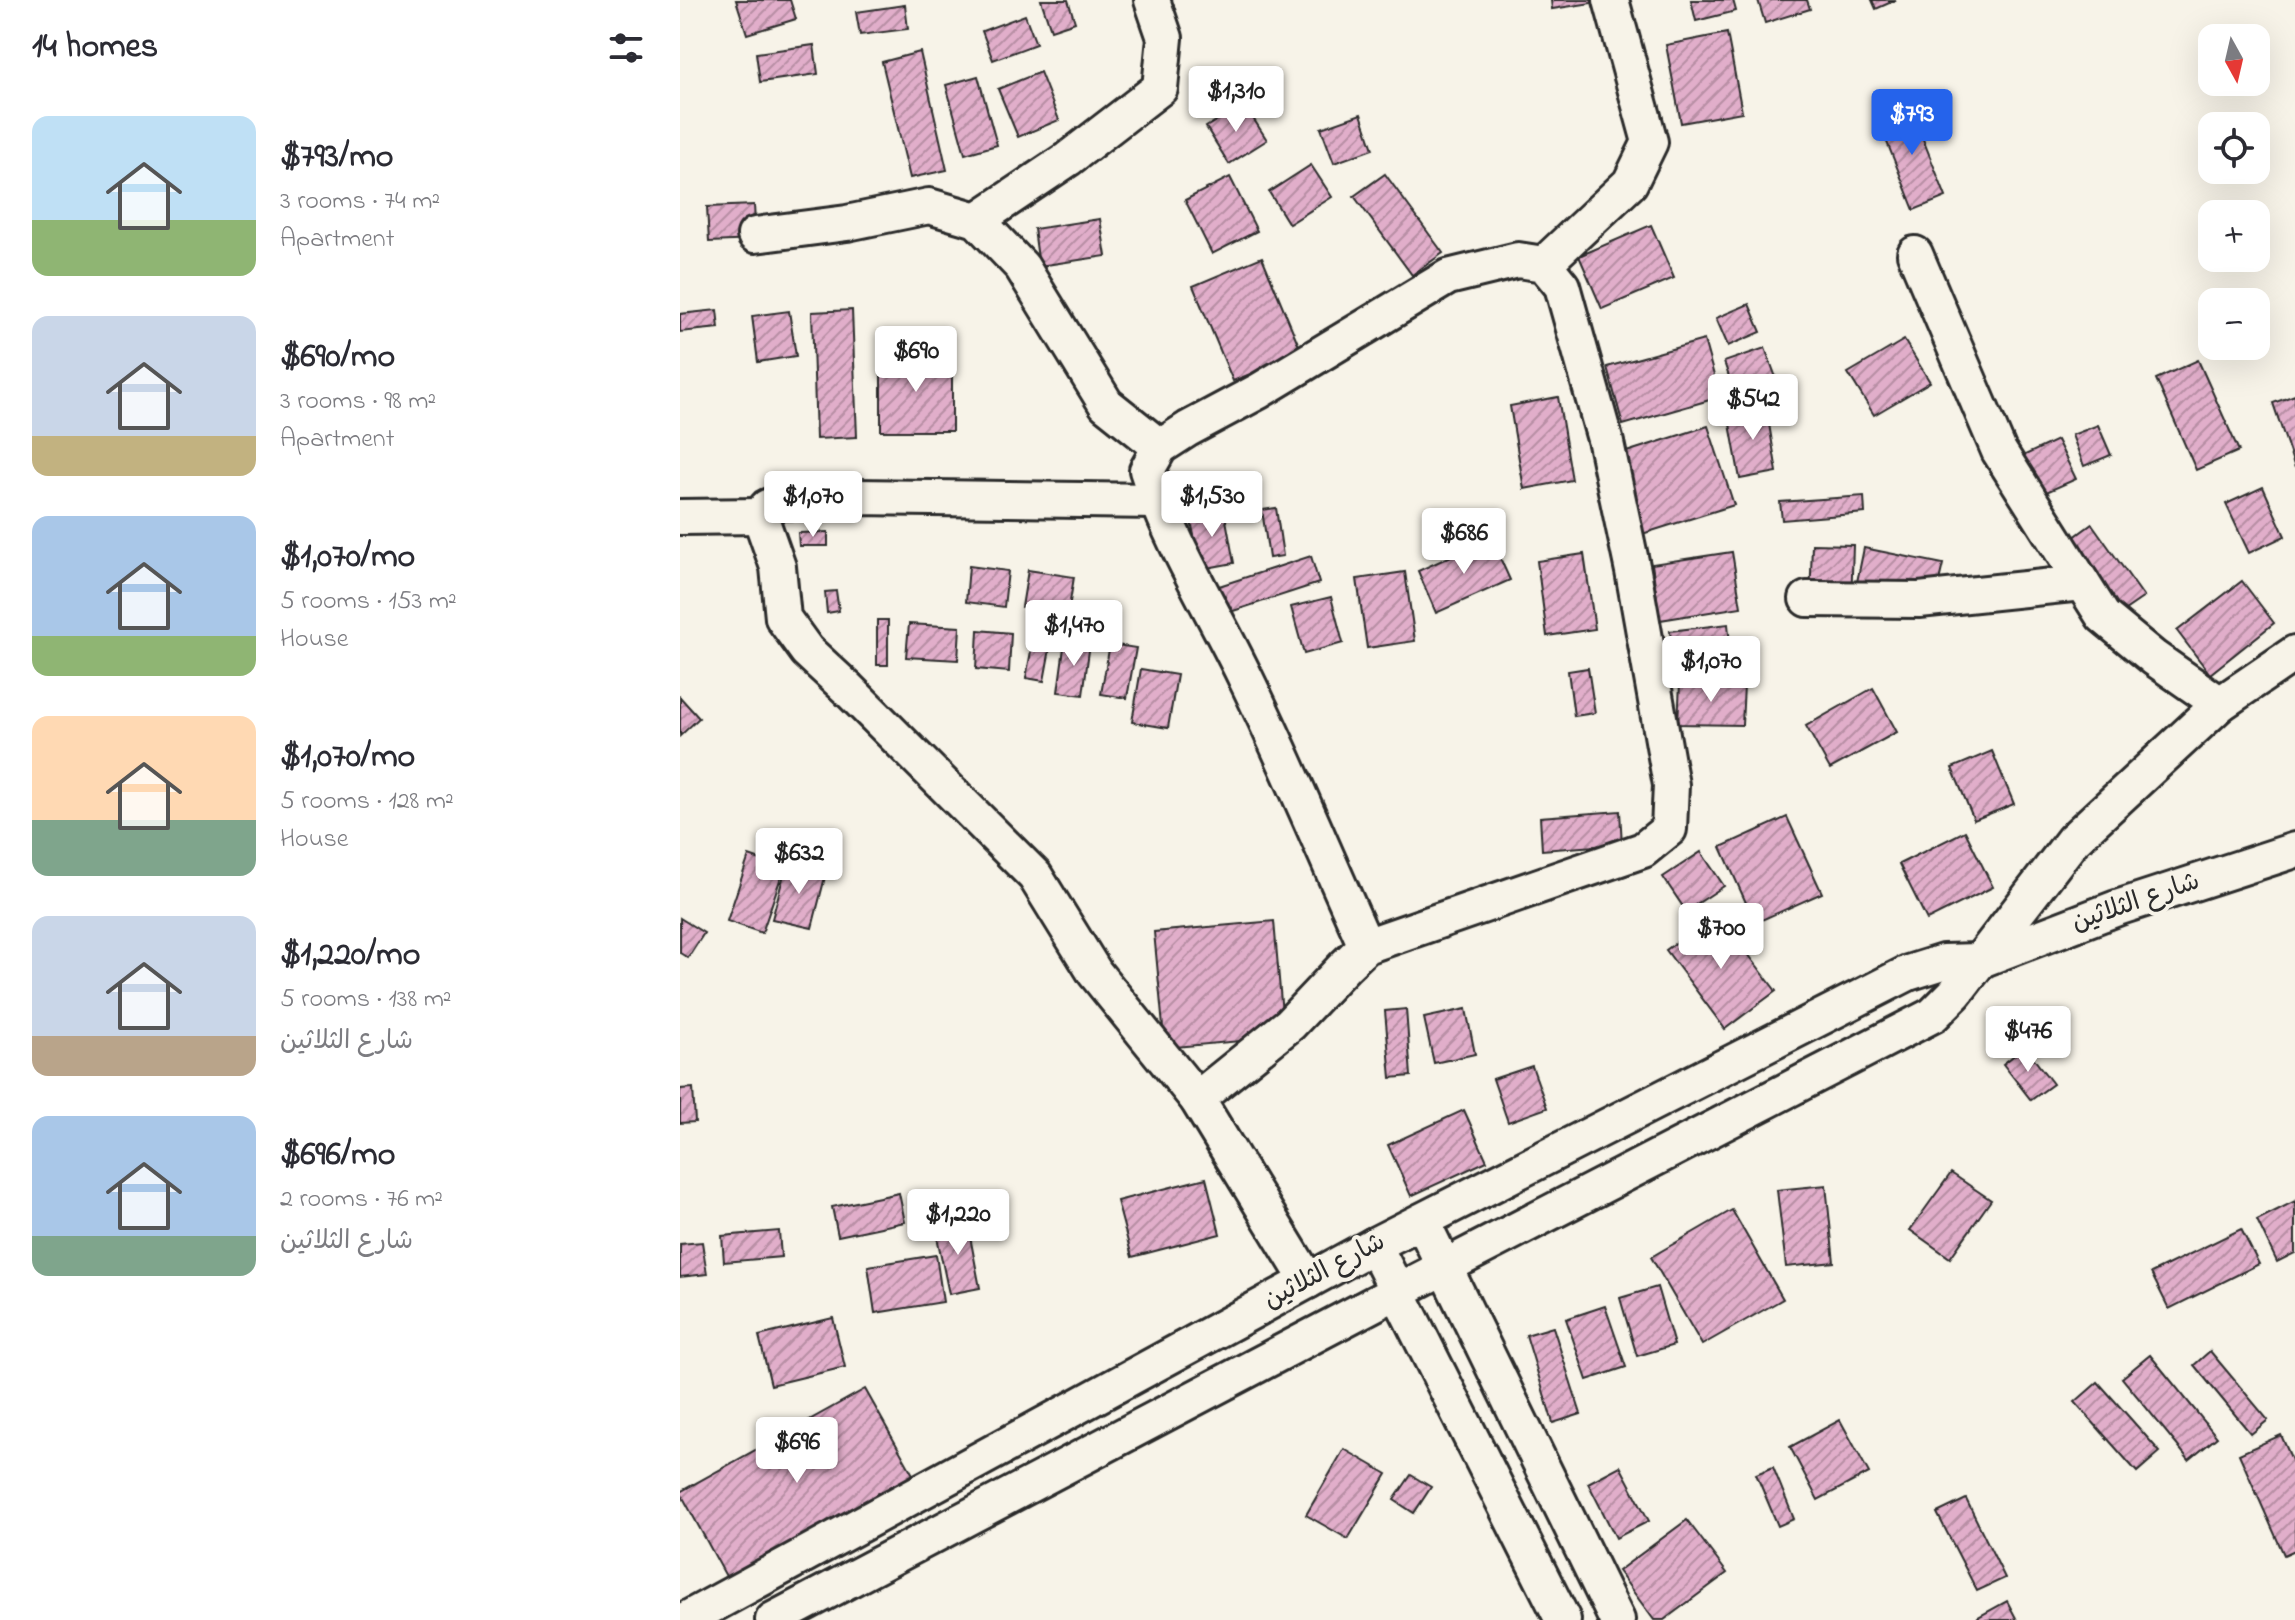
<!DOCTYPE html>
<meta charset="utf-8">
<style>
:root{--surface:#fff;--page:#f2f2f3;--text:#2b2b33;--muted:#7c7c81;--accent:#2563eb}
body{margin:0;font-family:"Indie Flower","Playpen Sans Arabic",sans-serif;background:var(--page);color:var(--text);height:100vh;display:flex;flex-direction:column;font-size:30px;white-space:nowrap}
*{box-sizing:border-box;margin:0}
p{font-size:26px;color:var(--muted)}
.icon{flex:none;width:44px;height:44px;fill:none;stroke:currentColor;stroke-width:2;stroke-linecap:round;stroke-linejoin:round}
.map{position:relative;flex:1;overflow:hidden}
.drawer{display:flex;flex-direction:column;background:var(--surface);width:680px}
.drawer>*{flex:none}
.needle{width:52px;rotate:172deg}
.fabs{position:absolute;left:1518px;top:24px;display:grid;gap:16px}
.fabs a{display:grid;place-items:center;width:72px;height:72px;border-radius:16px;background:var(--surface);box-shadow:0 8px 32px #0002;font-size:40px}
.price{position:absolute;translate:-50% -68px;padding:0 18px;border-radius:8px;background:#fff;color:#222;font-size:26px;line-height:52px;filter:drop-shadow(0 2px 4px #0008)}
.price::after{content:'';position:absolute;left:50%;top:48px;width:24px;height:18px;margin-left:-12px;background:inherit;clip-path:polygon(0 0,100% 0,50% 100%)}
.price.current{background:var(--accent);color:#fff}
ul{padding:0;list-style:none}
li{display:flex;align-items:center;gap:24px;height:200px;padding:0 32px}
li span{display:grid;place-items:center;flex:none;width:224px;height:160px;border-radius:16px;color:#555}
li>.icon{margin-inline-start:auto}
span .icon{width:96px;height:96px;fill:#fffc;stroke-width:1}
li b{font-size:34px}
h2{display:flex;justify-content:space-between;align-items:center;height:96px;padding:0 32px;font-size:34px}
main{display:flex;flex:1;min-height:0}
.map>svg:first-child{display:block}
.building{fill:url(#building-hatch);stroke:#2b2b2b;stroke-width:2}
.lines{fill:none;stroke-linecap:round;stroke-linejoin:round}
.minor-casing{stroke:#2b2b2b;stroke-width:40}
.minor{stroke:#f7f3e8;stroke-width:34}
.labels{text-anchor:middle;dominant-baseline:central;stroke-width:8;stroke-linejoin:round;paint-order:stroke}
.street-label{font-size:26px;fill:#2b2b2b;stroke:#f7f3e8}
</style>
<main>
<section class="drawer">
<h2>14 homes<svg class="icon" aria-label="filters" viewBox="0 0 24 24"><path d="M4 7h16M4 17h16"/><circle cx="9" cy="7" r="2"/><circle cx="15" cy="17" r="2"/></svg></h2>
<ul>
<li><span style="background:linear-gradient(#bfe0f5 65%,#8fb573 0)"><svg class="icon" aria-label="home" viewBox="0 0 24 24"><path d="M3 11l9-7 9 7M6 9v11h12V9"/></svg></span><div><b>$793/mo</b><p>3 rooms · 74 m²</p><p>Apartment</p></div></li>
<li><span style="background:linear-gradient(#c9d6e8 75%,#c2b280 0)"><svg class="icon" aria-label="home" viewBox="0 0 24 24"><path d="M3 11l9-7 9 7M6 9v11h12V9"/></svg></span><div><b>$690/mo</b><p>3 rooms · 98 m²</p><p>Apartment</p></div></li>
<li><span style="background:linear-gradient(#a9c7e8 75%,#8fb573 0)"><svg class="icon" aria-label="home" viewBox="0 0 24 24"><path d="M3 11l9-7 9 7M6 9v11h12V9"/></svg></span><div><b>$1,070/mo</b><p>5 rooms · 153 m²</p><p>House</p></div></li>
<li><span style="background:linear-gradient(#ffd9b3 65%,#7fa58c 0)"><svg class="icon" aria-label="home" viewBox="0 0 24 24"><path d="M3 11l9-7 9 7M6 9v11h12V9"/></svg></span><div><b>$1,070/mo</b><p>5 rooms · 128 m²</p><p>House</p></div></li>
<li><span style="background:linear-gradient(#c9d6e8 75%,#b9a48a 0)"><svg class="icon" aria-label="home" viewBox="0 0 24 24"><path d="M3 11l9-7 9 7M6 9v11h12V9"/></svg></span><div><b>$1,220/mo</b><p>5 rooms · 138 m²</p><p>شارع الثلاثين</p></div></li>
<li><span style="background:linear-gradient(#a9c7e8 75%,#7fa58c 0)"><svg class="icon" aria-label="home" viewBox="0 0 24 24"><path d="M3 11l9-7 9 7M6 9v11h12V9"/></svg></span><div><b>$696/mo</b><p>2 rooms · 76 m²</p><p>شارع الثلاثين</p></div></li>
</ul>
</section>
<div class="map">
<svg width="1615" height="1620" viewBox="0 0 1615 1620">
<defs>
<pattern id="building-hatch" width="6" height="6" patternUnits="userSpaceOnUse" patternTransform="scale(2)"><rect width="6" height="6" fill="#e1aeca"/><path d="M-1 1l2-2M0 6l6-6M5 7l2-2" fill="none" stroke="#b78ea4"/></pattern>
</defs>
<rect width="100%" height="100%" fill="#f7f3e8"/>
<filter id="ink" filterUnits="userSpaceOnUse"><feTurbulence type="fractalNoise" baseFrequency=".0125" numOctaves="2"/><feDisplacementMap in="SourceGraphic" scale="16" xChannelSelector="R" yChannelSelector="G"/><feConvolveMatrix kernelMatrix="1 2 1 2 8 2 1 2 1" color-interpolation-filters="sRGB"/></filter>
<g filter="url(#ink)">
<g class="building">
<polygon points="56,0 110,0 116,19 67,34"/>
<polygon points="361,0 388,0 395,22 371,30"/>
<polygon points="871,0 912,0 912,3 872,9"/>
<polygon points="1011,0 1053,0 1056,11 1016,21"/>
<polygon points="1078,0 1127,0 1130,9 1085,23"/>
<polygon points="1192,0 1216,0 1196,9"/>
<polygon points="225,5 228,29 180,35 176,12"/>
<polygon points="345,15 356,44 313,60 302,31"/>
<polygon points="1047,33 1062,112 1001,123 986,45"/>
<polygon points="134,45 138,74 80,82 76,53"/>
<polygon points="240,52 267,170 230,178 202,62"/>
<polygon points="360,72 379,120 338,137 318,89"/>
<polygon points="298,76 317,145 285,154 266,85"/>
<polygon points="564,104 587,140 549,164 526,127"/>
<polygon points="1229,104 1266,197 1234,210 1197,117"/>
<polygon points="681,114 693,149 654,163 641,128"/>
<polygon points="631,165 652,197 609,224 589,192"/>
<polygon points="705,174 763,253 732,275 674,196"/>
<polygon points="550,177 577,231 532,254 505,200"/>
<polygon points="74,205 76,240 29,242 27,207"/>
<polygon points="420,219 426,256 359,266 354,229"/>
<polygon points="971,225 994,278 922,309 899,256"/>
<polygon points="582,257 622,353 553,381 513,286"/>
<polygon points="1069,304 1081,332 1048,346 1036,318"/>
<polygon points="37,310 39,328 0,332 0,314"/>
<polygon points="172,310 177,437 136,439 132,312"/>
<polygon points="109,311 116,356 78,362 72,316"/>
<polygon points="1024,340 1040,397 943,425 927,367"/>
<polygon points="1224,340 1250,382 1194,415 1168,373"/>
<polygon points="1085,348 1098,383 1056,397 1044,362"/>
<rect x="201" y="357" width="71" height="74"/>
<polygon points="1518,360 1559,451 1516,470 1476,379"/>
<polygon points="1615,395 1615,468 1593,403"/>
<polygon points="878,397 892,480 844,489 830,406"/>
<polygon points="1086,406 1097,472 1060,479 1048,413"/>
<polygon points="1418,425 1431,455 1404,466 1392,435"/>
<polygon points="1028,426 1054,505 959,535 934,456"/>
<polygon points="1377,440 1396,479 1362,494 1343,456"/>
<polygon points="1583,487 1605,536 1569,553 1546,504"/>
<polygon points="1184,496 1185,513 1102,520 1100,502"/>
<polygon points="596,508 603,556 589,558 582,510"/>
<polygon points="544,509 554,563 521,569 510,516"/>
<polygon points="1412,524 1464,597 1426,623 1375,551"/>
<polygon points="148,532 148,546 119,546 118,533"/>
<polygon points="811,538 830,580 756,613 738,571"/>
<polygon points="1132,544 1173,545 1171,604 1130,603"/>
<polygon points="1184,548 1263,564 1255,598 1177,582"/>
<polygon points="1052,552 1061,607 980,620 972,564"/>
<polygon points="904,554 915,629 867,636 857,561"/>
<polygon points="631,556 639,583 538,616 530,589"/>
<polygon points="289,566 328,571 324,607 286,602"/>
<polygon points="348,570 394,577 388,614 342,607"/>
<polygon points="725,572 735,641 687,648 677,579"/>
<polygon points="1562,581 1594,623 1530,674 1497,631"/>
<polygon points="156,591 159,611 147,613 145,592"/>
<polygon points="651,597 663,643 624,654 611,607"/>
<rect x="197" y="620" width="11" height="45"/>
<polygon points="229,624 280,627 278,660 226,657"/>
<polygon points="1048,624 1052,663 994,670 990,631"/>
<polygon points="298,630 331,633 329,672 296,669"/>
<polygon points="354,635 372,638 364,681 346,678"/>
<polygon points="385,640 410,643 403,695 378,692"/>
<polygon points="430,644 456,648 447,698 421,694"/>
<polygon points="908,668 915,713 894,716 888,671"/>
<polygon points="461,669 497,675 488,728 452,722"/>
<polygon points="1000,683 1064,685 1062,725 998,724"/>
<polygon points="1193,688 1217,732 1150,769 1126,726"/>
<polygon points="0,697 19,718 0,736"/>
<polygon points="1312,751 1334,804 1294,820 1272,768"/>
<polygon points="940,811 942,844 862,850 860,817"/>
<polygon points="1107,817 1142,893 1075,923 1041,847"/>
<polygon points="1285,831 1313,887 1247,920 1219,864"/>
<polygon points="1021,852 1044,886 1006,911 983,877"/>
<polygon points="69,856 104,868 82,933 47,921"/>
<polygon points="107,863 146,873 132,928 92,919"/>
<polygon points="1037,913 1096,991 1045,1029 986,950"/>
<polygon points="0,918 24,933 8,958 0,953"/>
<polygon points="594,921 604,1037 485,1048 474,932"/>
<polygon points="726,1009 731,1076 711,1078 705,1011"/>
<polygon points="786,1009 795,1054 754,1063 744,1018"/>
<polygon points="1345,1047 1373,1084 1351,1100 1323,1064"/>
<polygon points="852,1066 867,1108 828,1122 813,1079"/>
<polygon points="13,1088 15,1122 0,1123 0,1089"/>
<polygon points="784,1110 807,1161 731,1196 708,1145"/>
<polygon points="1271,1173 1311,1200 1270,1258 1230,1230"/>
<polygon points="526,1178 540,1234 452,1257 437,1201"/>
<polygon points="1146,1185 1154,1262 1106,1267 1097,1190"/>
<polygon points="219,1193 225,1222 158,1236 152,1207"/>
<polygon points="1615,1201 1615,1253 1597,1262 1577,1220"/>
<polygon points="1052,1210 1103,1299 1022,1345 971,1257"/>
<polygon points="287,1221 300,1288 269,1294 255,1227"/>
<polygon points="1561,1229 1579,1264 1489,1309 1471,1273"/>
<polygon points="99,1231 101,1257 44,1262 42,1236"/>
<polygon points="22,1242 27,1274 0,1277 0,1244"/>
<polygon points="256,1255 263,1302 195,1313 188,1266"/>
<polygon points="977,1287 994,1345 957,1356 940,1298"/>
<polygon points="925,1306 946,1367 907,1380 886,1319"/>
<polygon points="153,1318 165,1367 91,1385 79,1336"/>
<polygon points="873,1327 901,1414 873,1423 846,1335"/>
<polygon points="1530,1351 1588,1420 1571,1434 1514,1365"/>
<polygon points="1470,1355 1537,1437 1509,1460 1442,1378"/>
<polygon points="1418,1382 1480,1452 1457,1472 1395,1402"/>
<polygon points="185,1389 235,1478 49,1582 0,1492"/>
<polygon points="1160,1420 1189,1473 1138,1500 1110,1447"/>
<polygon points="1601,1435 1615,1467 1615,1550 1604,1555 1559,1454"/>
<polygon points="664,1449 707,1474 668,1539 626,1515"/>
<polygon points="940,1466 969,1521 936,1538 908,1483"/>
<polygon points="1093,1467 1114,1519 1098,1526 1076,1474"/>
<polygon points="731,1475 751,1487 734,1513 714,1500"/>
<polygon points="1286,1499 1325,1578 1297,1591 1257,1513"/>
<polygon points="1007,1520 1047,1573 984,1620 974,1620 938,1571"/>
<polygon points="1327,1601 1337,1620 1300,1620 1298,1617"/>
</g>
<g class="lines">
<g class="minor-casing">
<g id="minor">
<polyline points="297,220 388,159 480,88 485,38 472,0"/>
<polyline points="75,235 167,223 249,206 297,220 342,267 426,404 480,447"/>
<polyline points="1235,254 1319,451 1423,616 1474,658 1540,704"/>
<polyline points="864,264 950,183 970,142 931,0"/>
<polyline points="477,501 176,497 100,502 87,507 80,516 98,567 103,618 127,651 168,689 355,876 415,973 517,1099 628,1281"/>
<polyline points="0,517 80,516"/>
<polyline points="1127,599 1239,600 1402,583"/>
<path d="M517,1099L610,1024L665,966L686,946C646,857 609,767 566,679C533,610 491,545 467,470L480,447L508,429L579,391L768,277L838,260L864,264L882,286L926,443L953,571L991,785L989,829L963,850L686,946"/>
<polyline points="742,1221 937,1620"/>
<polyline points="694,1245 883,1620"/>
<polyline points="5,1620 694,1245 1228,973 1263,962 1298,961 1437,908 1615,850"/>
<polyline points="93,1620 718,1291 1253,1015 1275,993 1393,840 1540,704 1615,653"/>
</g>
</g>
<use href="#minor" class="minor"/>
</g>
</g>
<g class="labels">
<g class="street-label">
<text transform="translate(1456 903) rotate(-19)">شارع الثلاثين</text>
<text transform="translate(645 1272) rotate(-28)">شارع الثلاثين</text>
</g>
</g>
</svg>
<div class="fabs">
<a><svg class="needle" viewBox="-14 -14 28 28"><path d="M0-13l5 13h-10z" fill="#e53935"/><path d="M0 13l5-13h-10z" fill="#7c7c81"/></svg></a>
<a><svg class="icon" aria-label="locate" viewBox="0 0 24 24"><circle cx="12" cy="12" r="6"/><path d="M12 2v4M12 18v4M2 12h4M18 12h4"/></svg></a>
<a>+</a>
<a>−</a>
</div>
<b class="price" style="left:556px;top:134px">$1,310</b>
<b class="price current" style="left:1232px;top:157px">$793</b>
<b class="price" style="left:236px;top:394px">$690</b>
<b class="price" style="left:1073px;top:442px">$542</b>
<b class="price" style="left:133px;top:539px">$1,070</b>
<b class="price" style="left:532px;top:539px">$1,530</b>
<b class="price" style="left:784px;top:576px">$686</b>
<b class="price" style="left:394px;top:668px">$1,470</b>
<b class="price" style="left:1031px;top:704px">$1,070</b>
<b class="price" style="left:119px;top:896px">$632</b>
<b class="price" style="left:1041px;top:971px">$700</b>
<b class="price" style="left:1348px;top:1074px">$476</b>
<b class="price" style="left:278px;top:1257px">$1,220</b>
<b class="price" style="left:117px;top:1485px">$696</b>
</div>
</main>
